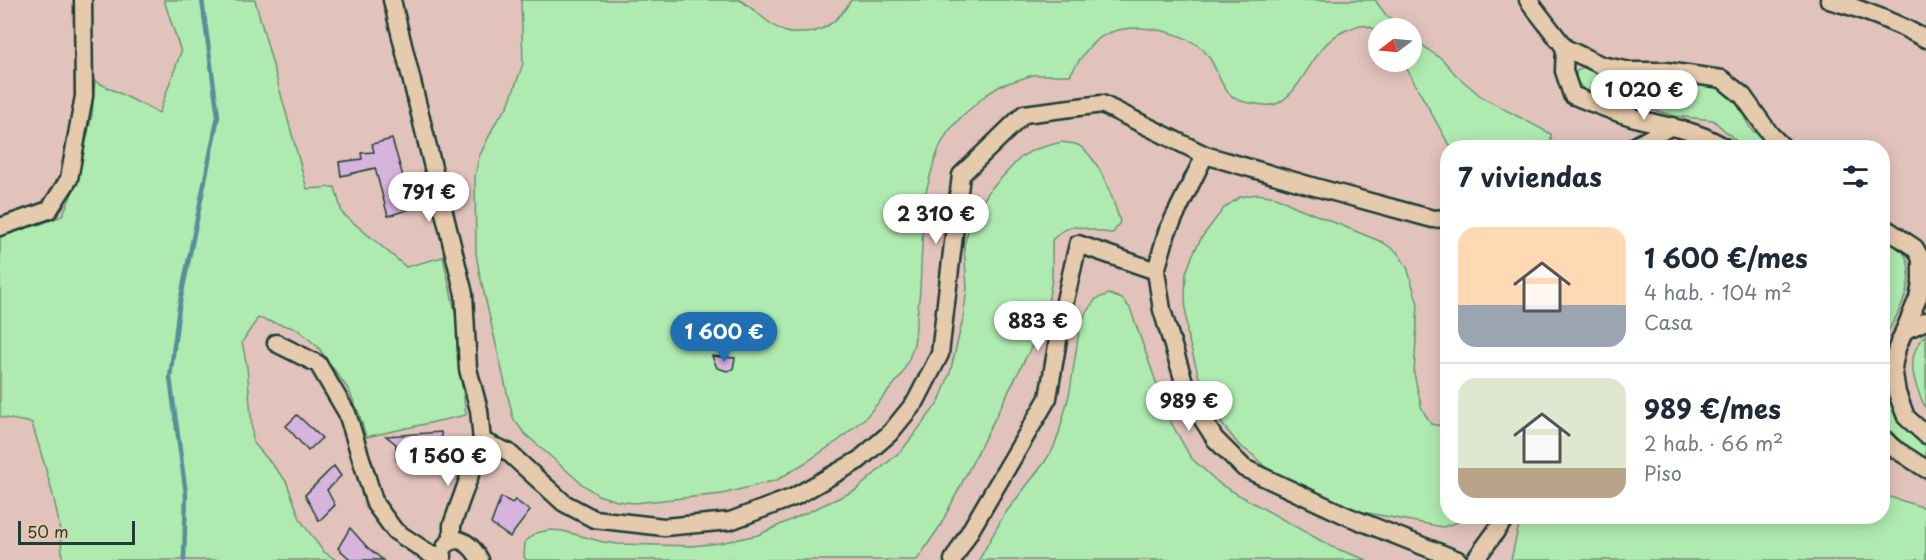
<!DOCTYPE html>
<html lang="es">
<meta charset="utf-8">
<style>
:root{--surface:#fff;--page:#f6f6f7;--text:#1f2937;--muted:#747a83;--line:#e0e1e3;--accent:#1f6fb2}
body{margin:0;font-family:"Playpen Sans",sans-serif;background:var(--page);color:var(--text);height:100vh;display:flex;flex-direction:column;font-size:22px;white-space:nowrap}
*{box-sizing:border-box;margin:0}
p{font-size:20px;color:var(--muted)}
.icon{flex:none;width:33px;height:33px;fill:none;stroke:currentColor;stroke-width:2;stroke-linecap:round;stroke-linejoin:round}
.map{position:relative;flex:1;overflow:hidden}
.panel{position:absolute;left:1440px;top:140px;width:450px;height:384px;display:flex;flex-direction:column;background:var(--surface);border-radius:24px;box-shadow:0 3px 15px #0003}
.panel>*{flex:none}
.needle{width:39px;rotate:254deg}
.tools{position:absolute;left:1368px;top:18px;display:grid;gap:12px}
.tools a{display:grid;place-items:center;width:54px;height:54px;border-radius:50%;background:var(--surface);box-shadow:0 3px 15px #0003;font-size:30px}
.scale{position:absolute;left:18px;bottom:15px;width:117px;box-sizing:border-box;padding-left:6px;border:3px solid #1f3d34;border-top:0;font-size:16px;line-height:21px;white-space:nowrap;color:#1f3d34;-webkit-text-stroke:4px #e6caad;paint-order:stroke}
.price{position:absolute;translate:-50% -51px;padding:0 14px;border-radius:21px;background:#fff;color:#222;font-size:20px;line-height:39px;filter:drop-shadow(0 2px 3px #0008)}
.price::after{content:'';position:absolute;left:50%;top:36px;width:18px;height:14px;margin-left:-9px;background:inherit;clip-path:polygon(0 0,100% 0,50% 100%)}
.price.active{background:var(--accent);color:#fff}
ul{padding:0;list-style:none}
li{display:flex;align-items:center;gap:18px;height:150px;padding:0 18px}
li+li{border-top:2px solid var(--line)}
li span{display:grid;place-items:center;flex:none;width:168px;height:120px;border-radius:18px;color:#555}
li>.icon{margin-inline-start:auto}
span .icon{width:72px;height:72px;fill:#fffc;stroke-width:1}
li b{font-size:26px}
h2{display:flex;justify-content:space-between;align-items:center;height:72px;padding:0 18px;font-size:26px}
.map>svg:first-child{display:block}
.green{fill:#afebb0;stroke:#679472;stroke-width:1.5}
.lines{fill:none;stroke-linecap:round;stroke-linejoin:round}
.stream{stroke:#578f99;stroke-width:4.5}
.building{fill:#d7b4de;stroke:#1f3d34;stroke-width:1.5}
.minor-casing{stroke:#1f3d34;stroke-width:21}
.minor{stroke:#e6caad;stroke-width:16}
</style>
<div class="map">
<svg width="1926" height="560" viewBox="0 0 1926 560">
<rect width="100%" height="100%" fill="#e2c3bc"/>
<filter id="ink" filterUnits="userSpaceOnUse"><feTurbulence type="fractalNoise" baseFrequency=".0167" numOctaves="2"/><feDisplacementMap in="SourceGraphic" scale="12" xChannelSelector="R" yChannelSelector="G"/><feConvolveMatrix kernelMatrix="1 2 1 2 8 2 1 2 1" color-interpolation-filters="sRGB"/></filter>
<g filter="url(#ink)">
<g class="green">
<path d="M164,0H255L307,189L335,187L342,213L406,267L443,257L458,325L459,363L466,415L366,437L359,413L348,389L318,347L297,329L258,318L242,342L247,367L253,442L286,481L301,521L323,551L336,560H62C63,518 44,464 32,423L0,417V234L38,225L62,216L77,183L92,115L95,81L159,113L181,52Z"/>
<path d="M521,0H740C755,9 770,27 786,32C790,34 795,33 799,33C823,34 840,19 851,0H1375L1386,15L1405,28H1378V30C1373,29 1366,25 1361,25C1360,25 1353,27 1352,28C1311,40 1308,89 1276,104C1269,107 1257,104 1249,103C1219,98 1222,74 1207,54C1188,30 1127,19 1101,37C1087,46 1079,61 1070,75H1033L1002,85L987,94L961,117L948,132L940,146L934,162L924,199L920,290L914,344L909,359L901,376L866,417L839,440L808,461L777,480L722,494L634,503L617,501L598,495L582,484L524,433L513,418L479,271L476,253L475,176L479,157L496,122L508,106L523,64Z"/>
<polygon points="1412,34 1427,49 1443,60 1456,75 1483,98 1551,134 1551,147 1452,147 1448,143 1403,62 1412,62"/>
<polygon points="1585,66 1604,76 1699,82 1722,89 1738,106 1750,128 1770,147 1743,147 1713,120 1675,116 1584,90 1576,80 1576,72"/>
<path d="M1061,142C1065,143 1071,143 1075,144C1097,151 1114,201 1120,222L1113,233C1086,232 1074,216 1052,240V279L1045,320L940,526L917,560H526L524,556L525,542L536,533L550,530L563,531L603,542L618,544L692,546L720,543L758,535L856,490L903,449L939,402L950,373L963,319L967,288L964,246L971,219L990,190L1021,157L1033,150Z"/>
<polygon points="1257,194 1276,197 1294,206 1382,242 1397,252 1407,267 1418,304 1414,374 1422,409 1431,424 1447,427 1448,516 1471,516 1461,521 1443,527 1315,503 1269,471 1253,455 1239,445 1215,415 1204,395 1187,334 1185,294 1186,273 1193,254 1202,237 1224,208 1240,197"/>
<path d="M1882,234C1918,251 1912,284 1898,313C1895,320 1890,326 1887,334C1884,342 1883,357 1883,366C1885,401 1911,414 1925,441C1926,446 1926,454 1926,459L1909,449L1883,424Z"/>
<polygon points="1109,294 1122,299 1130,308 1169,419 1191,458 1221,485 1332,547 1367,560 979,560 1004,515 1044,463 1053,449 1059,433 1070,391 1080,325 1087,311 1096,299"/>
<path d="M1926,334V409C1913,383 1904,356 1926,334Z"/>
<polygon points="1883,495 1926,508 1926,560 1511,560 1521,516 1882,516"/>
</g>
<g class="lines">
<polyline class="stream" points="184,560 186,494 170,378 179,307 218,116 202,0"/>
</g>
<g class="building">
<polygon points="392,139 402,173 410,209 388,216 375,168 341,176 339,162 362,159 361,153 374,152 372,144"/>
<polygon points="712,356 735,358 733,369 727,371 717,368"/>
<polygon points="297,415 322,438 308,451 286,426"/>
<polygon points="441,432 444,465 416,467 415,459 396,460 396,444 386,436"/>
<polygon points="334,466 341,476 327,490 335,505 319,521 305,495"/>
<polygon points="501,497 512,503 515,500 530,511 510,537 491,524"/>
<polygon points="350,528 367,547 383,560 351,560 338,548"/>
</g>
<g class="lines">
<g class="minor-casing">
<g id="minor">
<polyline points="392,0 464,294 468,369 479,410 482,441 452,525 452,540"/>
<polyline points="1528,0 1565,48 1601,65 1631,71 1666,71 1722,79 1743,96 1770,134 1783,147"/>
<path d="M1829,0C1863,9 1895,22 1926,39"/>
<path d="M1565,48L1564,71L1572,95C1594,104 1616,113 1639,119C1671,128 1695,129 1724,147"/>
<polyline points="1633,147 1672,126"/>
<polyline points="1205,155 1167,232 1156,271 1162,310 1189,398 1215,439 1244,468 1347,516 1458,560"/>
<polyline points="1882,226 1915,248 1921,259 1921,283 1918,298 1897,348 1893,367 1897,393 1906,417 1926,435"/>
<polyline points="0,227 49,210 69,179 84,96 83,0"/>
<polyline points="1904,331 1926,321"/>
<polyline points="276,343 318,364 347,413 375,504 395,531 430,554 443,556"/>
<polyline points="1882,437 1892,447 1926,469"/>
<polyline points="482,441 508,452 564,503 594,519 664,527 730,521 794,497 859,460 890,433 916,401 940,354 961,175 1024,114 1102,104 1205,155 1315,187 1433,219 1448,218"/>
<path d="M446,545C459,532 473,547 480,560"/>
<polyline points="953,560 1048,398 1064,305 1078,244 1156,271"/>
<polyline points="1475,560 1507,516"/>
</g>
</g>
<use href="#minor" class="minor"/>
</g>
</g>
</svg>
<div class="tools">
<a><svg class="needle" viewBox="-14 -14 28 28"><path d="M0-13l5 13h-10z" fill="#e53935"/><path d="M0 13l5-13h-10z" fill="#747a83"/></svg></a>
</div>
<div class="scale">50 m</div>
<b class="price" style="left:1644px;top:121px">1 020 €</b>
<b class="price" style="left:429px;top:223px">791 €</b>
<b class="price" style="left:936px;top:245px">2 310 €</b>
<b class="price" style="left:1038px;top:352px">883 €</b>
<b class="price active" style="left:724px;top:363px">1 600 €</b>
<b class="price" style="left:1189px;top:432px">989 €</b>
<b class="price" style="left:448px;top:487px">1 560 €</b>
<section class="panel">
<h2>7 viviendas<svg class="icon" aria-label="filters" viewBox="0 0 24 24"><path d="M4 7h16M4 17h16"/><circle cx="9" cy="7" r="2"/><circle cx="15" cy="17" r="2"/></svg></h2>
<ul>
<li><span style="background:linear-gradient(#ffd9b3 65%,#9aa5b1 0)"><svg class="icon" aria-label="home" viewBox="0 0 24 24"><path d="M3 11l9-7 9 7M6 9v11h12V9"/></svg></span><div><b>1 600 €/mes</b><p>4 hab. · 104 m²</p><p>Casa</p></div></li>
<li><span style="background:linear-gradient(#dfe7d0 75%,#b9a48a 0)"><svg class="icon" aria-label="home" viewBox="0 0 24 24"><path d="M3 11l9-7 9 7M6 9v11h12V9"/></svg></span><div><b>989 €/mes</b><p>2 hab. · 66 m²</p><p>Piso</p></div></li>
</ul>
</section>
</div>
